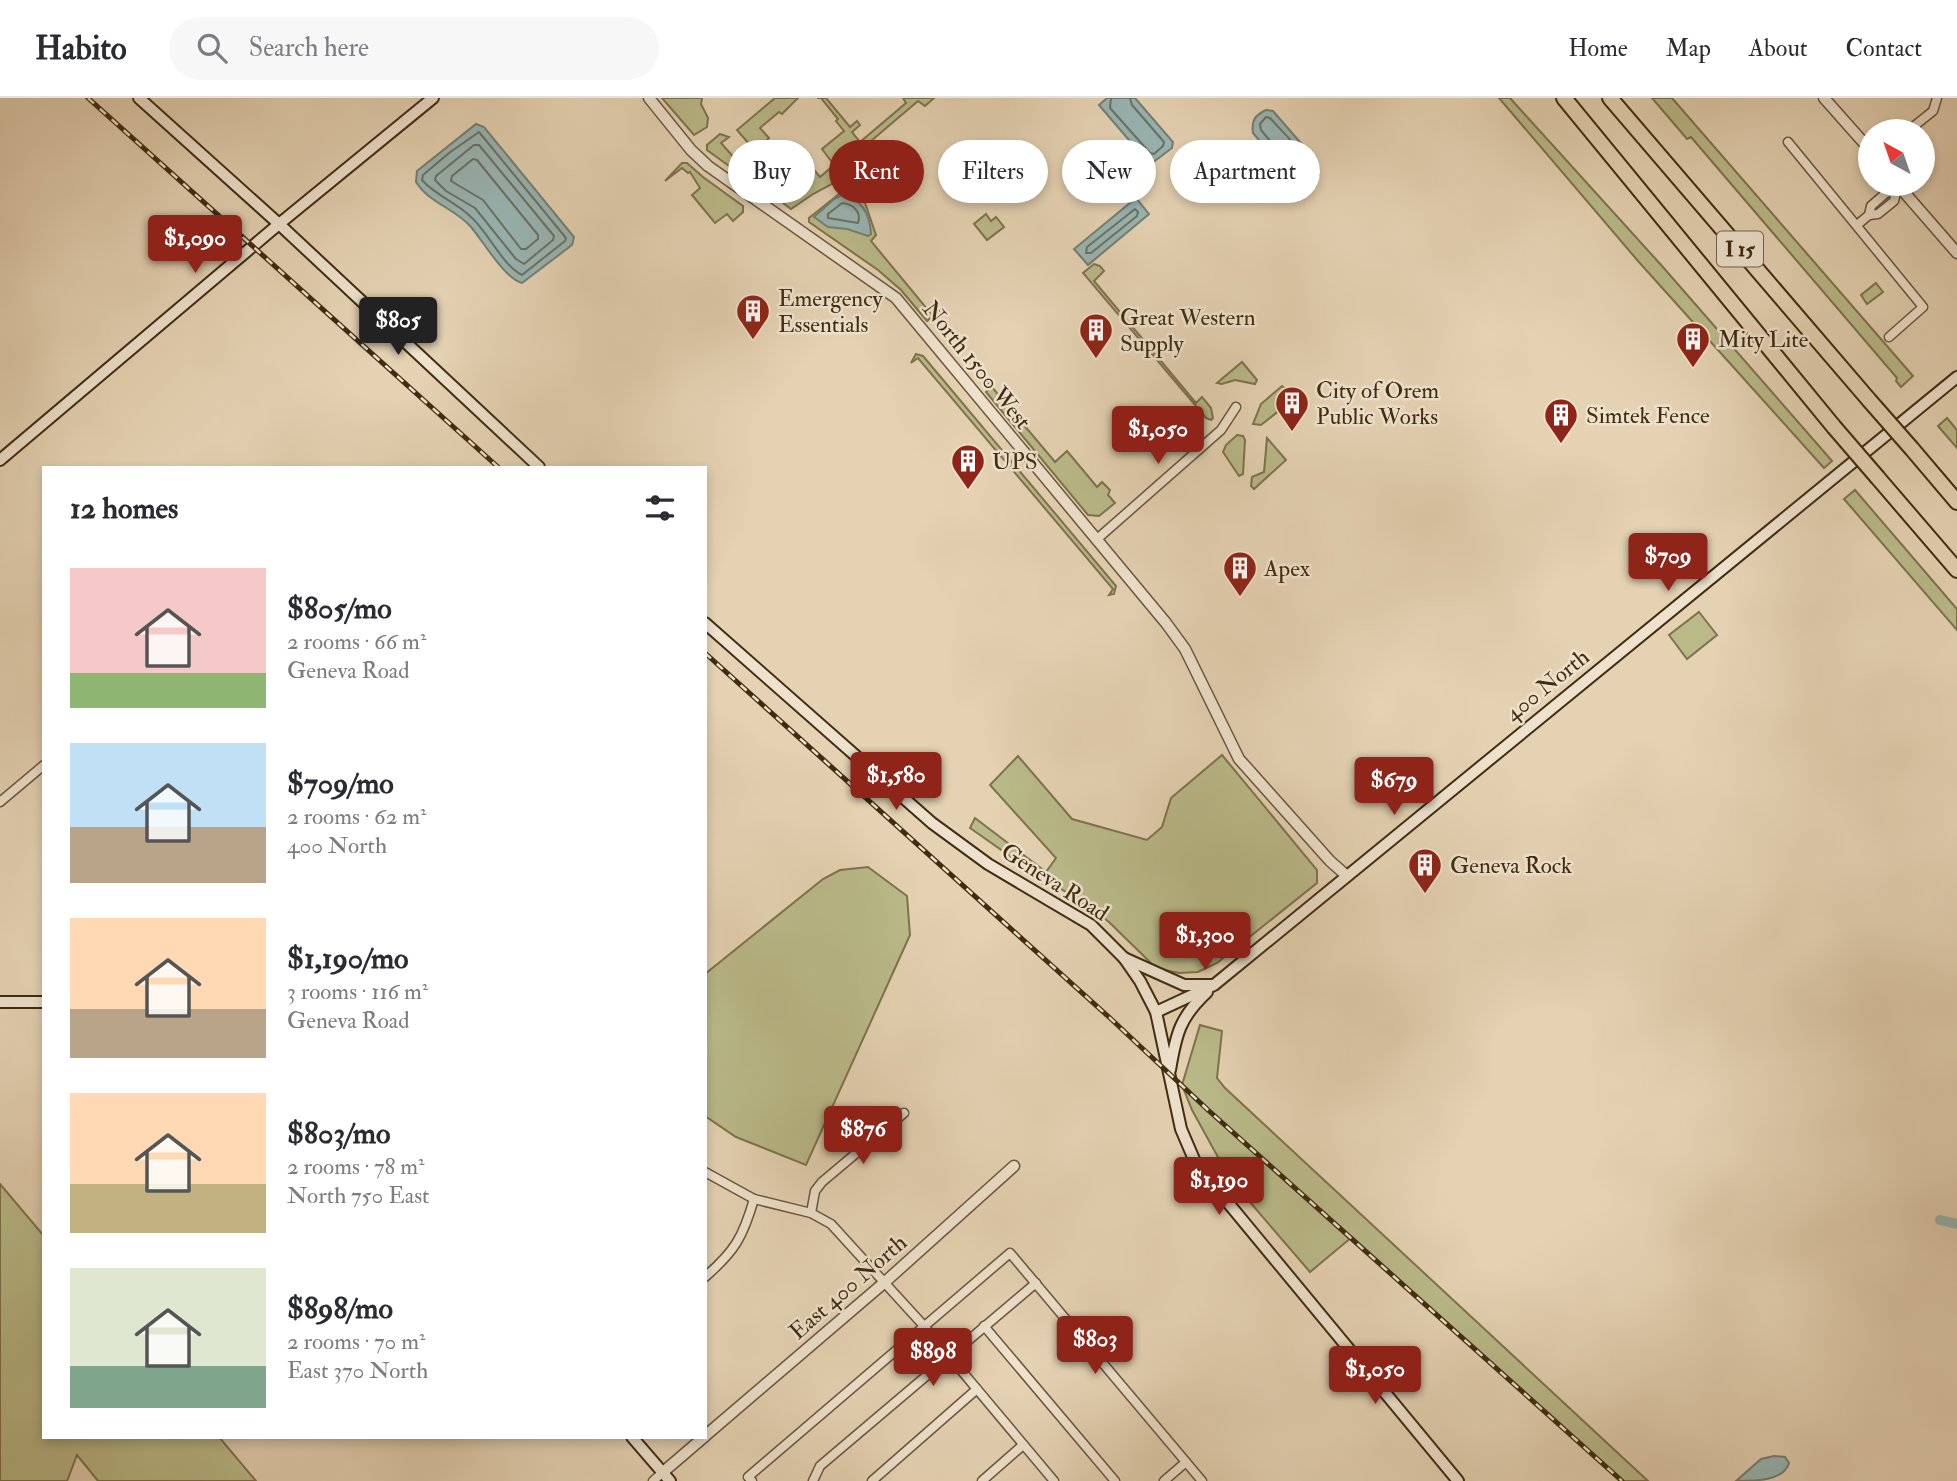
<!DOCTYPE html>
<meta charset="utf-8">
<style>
:root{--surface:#fff;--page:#f7f7f7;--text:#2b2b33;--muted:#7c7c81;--line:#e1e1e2;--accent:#8f2418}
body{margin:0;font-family:"IM FELL Double Pica",serif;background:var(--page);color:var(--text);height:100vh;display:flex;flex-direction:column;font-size:26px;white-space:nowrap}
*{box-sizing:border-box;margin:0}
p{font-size:23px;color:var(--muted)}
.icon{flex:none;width:38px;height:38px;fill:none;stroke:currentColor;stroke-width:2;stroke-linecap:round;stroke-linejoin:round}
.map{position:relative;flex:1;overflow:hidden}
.sheet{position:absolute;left:42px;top:368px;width:665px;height:973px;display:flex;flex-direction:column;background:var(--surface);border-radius:0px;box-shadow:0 4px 10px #0003}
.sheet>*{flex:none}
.banner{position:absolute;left:728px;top:42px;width:665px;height:63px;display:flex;gap:14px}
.needle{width:46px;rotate:320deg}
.fabs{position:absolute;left:1858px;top:21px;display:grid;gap:14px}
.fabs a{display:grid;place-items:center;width:77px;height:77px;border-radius:50%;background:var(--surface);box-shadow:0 4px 10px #0003;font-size:35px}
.price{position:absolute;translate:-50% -60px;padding:0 16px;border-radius:7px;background:var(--accent);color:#fff;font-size:23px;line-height:46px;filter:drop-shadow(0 2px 4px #0008)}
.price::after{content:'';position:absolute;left:50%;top:42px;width:21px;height:16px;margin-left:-10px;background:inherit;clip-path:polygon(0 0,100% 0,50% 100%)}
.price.current{background:#222;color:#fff}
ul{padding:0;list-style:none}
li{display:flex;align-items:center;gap:21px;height:175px;padding:0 28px}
li span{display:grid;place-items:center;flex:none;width:196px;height:140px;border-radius:0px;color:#555}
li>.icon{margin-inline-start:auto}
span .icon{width:84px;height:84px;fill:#fffc;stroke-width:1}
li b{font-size:30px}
h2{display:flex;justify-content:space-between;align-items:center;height:84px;padding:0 28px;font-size:30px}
.tag{padding:0 24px;border-radius:32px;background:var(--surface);box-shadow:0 4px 10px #0003;font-size:24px;line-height:63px}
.tag.current{background:var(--accent);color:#fff}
header{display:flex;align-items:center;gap:42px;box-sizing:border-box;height:98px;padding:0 35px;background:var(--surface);border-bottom:2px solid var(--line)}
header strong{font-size:33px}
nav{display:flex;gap:38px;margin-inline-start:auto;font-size:24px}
.search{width:490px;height:63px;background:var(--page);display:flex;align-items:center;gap:18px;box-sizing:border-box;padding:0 24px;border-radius:38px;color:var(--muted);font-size:26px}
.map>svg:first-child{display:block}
.green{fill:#baba89;stroke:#7d734c;stroke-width:2}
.water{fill:#98b6b4;stroke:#757f72;stroke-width:2}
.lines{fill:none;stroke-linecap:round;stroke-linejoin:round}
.shore{stroke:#6c7162;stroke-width:2}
.canal{stroke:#98b6b4;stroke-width:10}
.minor-casing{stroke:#695638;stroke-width:11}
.tertiary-casing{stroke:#695638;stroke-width:13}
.secondary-casing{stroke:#402c0f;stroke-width:14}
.motorway-casing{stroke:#402c0f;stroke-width:18}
.minor{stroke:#eee2ce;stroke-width:8}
.tertiary{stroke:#eee2ce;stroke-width:10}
.secondary{stroke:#eee2ce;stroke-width:10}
.motorway{stroke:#e5d2b3;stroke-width:14}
.rail-casing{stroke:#402c0f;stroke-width:5}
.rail{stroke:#eee2ce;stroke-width:2.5;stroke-dasharray:8;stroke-linecap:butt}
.motorway-bridge-casing{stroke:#402c0f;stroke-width:18;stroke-linecap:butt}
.motorway-bridge{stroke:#e5d2b3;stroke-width:14}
.labels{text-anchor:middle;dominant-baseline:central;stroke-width:5;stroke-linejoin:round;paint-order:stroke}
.shield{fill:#eee2ce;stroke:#746348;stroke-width:2}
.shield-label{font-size:21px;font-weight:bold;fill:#402c0f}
.poi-label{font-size:23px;fill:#402c0f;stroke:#eee2ce;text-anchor:start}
.street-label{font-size:23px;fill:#402c0f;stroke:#eee2ce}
</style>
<header>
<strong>Habito</strong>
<div class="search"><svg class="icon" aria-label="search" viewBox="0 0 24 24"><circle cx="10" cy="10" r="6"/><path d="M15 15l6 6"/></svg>Search here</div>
<nav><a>Home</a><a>Map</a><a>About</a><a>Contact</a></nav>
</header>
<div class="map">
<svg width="1957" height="1383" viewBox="0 0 1957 1383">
<rect width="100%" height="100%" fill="#e5d2b3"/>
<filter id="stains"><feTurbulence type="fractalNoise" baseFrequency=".00286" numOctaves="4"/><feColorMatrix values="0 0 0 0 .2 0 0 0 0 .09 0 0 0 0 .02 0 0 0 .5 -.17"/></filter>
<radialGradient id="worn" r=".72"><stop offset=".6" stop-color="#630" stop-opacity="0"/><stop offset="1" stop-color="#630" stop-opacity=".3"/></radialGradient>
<g class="green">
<polygon points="662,0 702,0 701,6 708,20 707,29 694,37"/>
<polygon points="775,0 798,0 782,16 779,14 760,30 769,40 765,44 776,57 785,50 783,54 800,74 810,67 820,79 834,67 822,51 844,33 836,23 838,21 821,0 817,0 826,0 850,29 857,23 860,27 852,34 860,44 906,5 903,0 934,0 925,8 918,3 851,60 854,68 832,86 813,96 791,111 783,105 790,93 788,75 750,47 737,32"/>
<polygon points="1499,0 1510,0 1662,168 1832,363 1824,370 1638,163"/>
<polygon points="1652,0 1672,0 1913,278 1901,289 1896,283 1897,280 1691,39 1687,41"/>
<path d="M720,36L729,39L721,45L736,62L769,85L773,79L776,81C779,88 775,92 769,97L707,52V47Z"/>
<polygon points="682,65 687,65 703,79 743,108 743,114 733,123 727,116 715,125 692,97 700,90 690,74 688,75 682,70 665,83"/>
<polygon points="849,88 852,89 865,105 876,137 871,143 932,217 940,212 927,223 901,192 878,172 809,124 809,120"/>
<polygon points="986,116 991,123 996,119 1004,129 987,142 974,126"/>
<polygon points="1094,166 1100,168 1104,173 1094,183 1196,305 1202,299 1211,310 1213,320 1211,322 1206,320 1083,175"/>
<polygon points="1876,185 1883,194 1867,206 1861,197"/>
<polygon points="916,256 923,258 1116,488 1114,496 1109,497 1113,491 918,260 911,265"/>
<polygon points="1242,264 1257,282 1255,286 1235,282 1222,286 1217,285"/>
<polygon points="986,282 1055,364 1067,353 1097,389 1102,384 1110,392 1108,397 1115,405 1099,418 1088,417 986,294 989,291 983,284"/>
<polygon points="1282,288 1295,300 1261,327 1253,326 1261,306"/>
<polygon points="1947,320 1957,332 1957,350 1938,328"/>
<polygon points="1237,337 1243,338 1245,342 1243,376 1239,378 1223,354 1226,347"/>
<polygon points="1267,340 1286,362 1254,391 1251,388 1252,379 1264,374"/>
<polygon points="1855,392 1957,511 1957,532 1844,401"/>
<polygon points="1699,514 1717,537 1687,561 1669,537"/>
<polygon points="1222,657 1317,772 1317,785 1217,865 1198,874 1179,875 1156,870 1109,824 1076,800 1031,773 970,730 975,720 1046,774 1056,760 990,687 1018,658 1072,721 1147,742 1162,729 1171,700"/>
<polygon points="868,769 907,798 910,837 806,1067 736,1039 705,1018 705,876 823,781 840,772"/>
<polygon points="1200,927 1222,933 1217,980 1225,990 1648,1383 1622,1383 1352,1139 1310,1174 1230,1081 1192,1012 1182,987"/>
<polygon points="0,1086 44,1138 44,1339 219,1339 256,1383 98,1383 77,1357 67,1383 0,1383"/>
</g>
<g class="water">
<polygon points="1107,0 1135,0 1173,44 1172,50 1152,65 1146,62 1099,7"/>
<path d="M1266,12L1273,13L1313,59L1319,77L1315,84L1306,88L1295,84L1253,35C1251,23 1255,17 1266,12Z"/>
<path d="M476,26L484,29L574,139L572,147L522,185C505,181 483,143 471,129C456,111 429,105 416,84L417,73Z"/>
<path d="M842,97C862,101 870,117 871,136L868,138L847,131L828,129L814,119L833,102Z"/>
<polygon points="1136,100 1149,116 1088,167 1074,151"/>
<path d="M1774,1358L1785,1359L1789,1365C1784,1383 1755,1383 1736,1383L1761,1361Z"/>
</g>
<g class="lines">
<g class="shore">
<polyline points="1111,0 1110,10 1150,55 1154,56 1163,48 1164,44 1132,7 1130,0"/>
<path d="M1266,19L1270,20C1281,33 1315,63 1310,78L1305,80L1299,77L1261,32L1260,26Z"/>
<path d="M479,34L566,140L565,143L522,177C503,168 488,134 471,119C456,104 436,98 422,82L423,77L449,55Z"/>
<polygon points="474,47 479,47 554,138 553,142 524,166 516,161 475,110 446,93 435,82 436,78"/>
<polygon points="473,61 477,62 538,137 538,141 526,151 521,151 483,102 451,83 452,78"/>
<path d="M842,105C853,106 862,114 858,125L828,120V116Z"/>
<polygon points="1135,111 1138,114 1137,118 1091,155 1086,155 1087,149"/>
</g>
<polyline class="canal" points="1940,1122 1957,1126"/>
<g class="minor-casing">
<g id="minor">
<polyline points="1908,33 1933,13 1937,0"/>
<polyline points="1788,44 1923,209 1889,239"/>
<polyline points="1869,117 1871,108 1887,94 1896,95"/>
<polyline points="1857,127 1869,117 1878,116 1894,103 1896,95 1901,90"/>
<polyline points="1096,442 1221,332 1236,309"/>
<polyline points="0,704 44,667"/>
<polyline points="705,1074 754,1101 811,1115 831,1126 924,1228 1054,1383"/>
<polyline points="811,1115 815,1093 822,1084 904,1015"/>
<path d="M705,1179C735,1153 743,1139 754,1101"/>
<polyline points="984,1228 1115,1383"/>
<polyline points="653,1383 662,1375"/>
<polyline points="752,1383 748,1379 1010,1155 1202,1383"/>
<polyline points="813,1383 820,1368 1036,1185"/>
<polyline points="872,1383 977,1291"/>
<polyline points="982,1383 1023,1347"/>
<polyline points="1164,1383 1186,1364"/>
</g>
</g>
<g class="tertiary-casing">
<g id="tertiary">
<polyline points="649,0 691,52 708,68 896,200 1166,525 1185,551 1239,661 1330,763 1347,778"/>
<polyline points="1824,0 1871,53"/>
<polyline points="1897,86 1957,155"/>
<polyline points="705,1338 885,1184 1014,1068"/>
<polyline points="662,1375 704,1339"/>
</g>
</g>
<g class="secondary-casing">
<g id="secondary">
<polyline points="139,0 279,126 539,369"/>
<polyline points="0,362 279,126 433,0"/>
<polyline points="705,525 932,725 988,766 1091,827 1124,860 1140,883 1156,914 1181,1031 1196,1066 1458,1383"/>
<polyline points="1124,860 1184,887 1211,887"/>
<polyline points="0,904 44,904"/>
<polyline points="1156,914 1214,887 1957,279"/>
<path d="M1170,972C1176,936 1180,919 1207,894"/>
<polyline points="632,1339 670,1383"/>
</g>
</g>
<g class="motorway-casing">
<g id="motorway">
<polyline points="1564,0 1834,329"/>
<polyline points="1610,0 1869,302"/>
<polyline points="1912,351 1957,404"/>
<polyline points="1878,380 1957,472"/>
</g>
</g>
<use href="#minor" class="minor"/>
<use href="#tertiary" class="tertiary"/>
<use href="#secondary" class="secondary"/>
<use href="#motorway" class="motorway"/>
<g class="rail-casing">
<g id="rail">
<polyline points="88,0 498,369"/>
<polyline points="705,555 1110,920 1208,1012 1622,1383"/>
</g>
</g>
<use href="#rail" class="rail"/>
<g class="motorway-bridge-casing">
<g id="motorway-bridge">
<polyline points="1869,302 1912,351"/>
<polyline points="1834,329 1878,380"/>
</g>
</g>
<use href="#motorway-bridge" class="motorway-bridge"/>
</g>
<defs>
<g id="building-pin" transform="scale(1.75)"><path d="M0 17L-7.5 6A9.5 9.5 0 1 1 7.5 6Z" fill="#8f2418" stroke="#eee2ce"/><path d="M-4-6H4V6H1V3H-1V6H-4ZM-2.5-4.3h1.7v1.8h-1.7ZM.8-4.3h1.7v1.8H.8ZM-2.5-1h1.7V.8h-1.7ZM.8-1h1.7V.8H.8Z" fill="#fff"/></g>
</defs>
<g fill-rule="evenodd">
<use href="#building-pin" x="753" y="213"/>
<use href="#building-pin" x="1096" y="232"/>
<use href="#building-pin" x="1693" y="241"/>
<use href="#building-pin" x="1292" y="305"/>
<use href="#building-pin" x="1561" y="317"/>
<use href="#building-pin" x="968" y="363"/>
<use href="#building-pin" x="1240" y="470"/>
<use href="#building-pin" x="1425" y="767"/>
</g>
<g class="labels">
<rect class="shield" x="1717" y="133.5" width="46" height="35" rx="5"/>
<g class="shield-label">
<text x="1740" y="151">I 15</text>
</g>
<g class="poi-label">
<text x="778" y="200">Emergency<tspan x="778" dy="26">Essentials</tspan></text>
<text x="1120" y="219">Great Western<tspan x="1120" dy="26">Supply</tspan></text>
<text x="1718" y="241">Mity Lite</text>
<text x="1316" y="292">City of Orem<tspan x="1316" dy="26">Public Works</tspan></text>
<text x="1586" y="317">Simtek Fence</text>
<text x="992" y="363">UPS</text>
<text x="1264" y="470">Apex</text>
<text x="1450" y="767">Geneva Rock</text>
</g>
<g class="street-label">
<text transform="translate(977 267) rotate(51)">North 1500 West</text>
<text transform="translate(1547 587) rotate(-39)">400 North</text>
<text transform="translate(1055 784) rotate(33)">Geneva Road</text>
<text transform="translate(848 1189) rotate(-41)">East 400 North</text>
</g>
</g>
<rect width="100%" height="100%" filter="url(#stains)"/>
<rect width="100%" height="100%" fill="url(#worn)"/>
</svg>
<div class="fabs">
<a><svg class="needle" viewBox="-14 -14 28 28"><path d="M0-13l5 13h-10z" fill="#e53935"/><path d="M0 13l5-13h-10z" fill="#7c7c81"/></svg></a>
</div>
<b class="price" style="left:195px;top:177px">$1,090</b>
<b class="price current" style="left:398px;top:259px">$805</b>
<b class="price" style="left:1158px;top:368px">$1,050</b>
<b class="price" style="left:1668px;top:495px">$709</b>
<b class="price" style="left:896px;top:714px">$1,580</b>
<b class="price" style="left:1394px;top:719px">$679</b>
<b class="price" style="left:1205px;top:874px">$1,300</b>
<b class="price" style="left:863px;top:1068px">$876</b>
<b class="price" style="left:1219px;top:1119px">$1,190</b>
<b class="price" style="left:1095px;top:1278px">$803</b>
<b class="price" style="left:933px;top:1290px">$898</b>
<b class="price" style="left:1375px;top:1308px">$1,050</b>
<div class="banner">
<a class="tag">Buy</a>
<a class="tag current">Rent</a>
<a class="tag">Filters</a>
<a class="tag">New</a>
<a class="tag">Apartment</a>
</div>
<section class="sheet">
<h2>12 homes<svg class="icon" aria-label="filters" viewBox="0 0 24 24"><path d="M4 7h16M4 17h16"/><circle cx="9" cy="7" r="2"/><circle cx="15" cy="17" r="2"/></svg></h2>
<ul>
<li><span style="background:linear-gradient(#f6c9c9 75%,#8fb573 0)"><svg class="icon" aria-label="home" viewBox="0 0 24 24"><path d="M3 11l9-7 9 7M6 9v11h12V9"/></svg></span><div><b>$805/mo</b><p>2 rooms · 66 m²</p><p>Geneva Road</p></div></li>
<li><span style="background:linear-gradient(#bfe0f5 60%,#b9a48a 0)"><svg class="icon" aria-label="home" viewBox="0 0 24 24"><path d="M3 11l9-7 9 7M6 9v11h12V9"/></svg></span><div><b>$709/mo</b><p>2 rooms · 62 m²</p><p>400 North</p></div></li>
<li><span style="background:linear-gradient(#ffd9b3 65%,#b9a48a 0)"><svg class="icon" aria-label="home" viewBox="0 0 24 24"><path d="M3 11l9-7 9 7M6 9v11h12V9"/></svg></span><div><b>$1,190/mo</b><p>3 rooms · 116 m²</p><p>Geneva Road</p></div></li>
<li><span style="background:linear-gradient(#ffd9b3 65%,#c2b280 0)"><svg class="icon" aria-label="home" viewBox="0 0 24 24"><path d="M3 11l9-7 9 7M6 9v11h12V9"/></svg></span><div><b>$803/mo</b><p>2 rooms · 78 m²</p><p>North 750 East</p></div></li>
<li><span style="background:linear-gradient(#dfe7d0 70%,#7fa58c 0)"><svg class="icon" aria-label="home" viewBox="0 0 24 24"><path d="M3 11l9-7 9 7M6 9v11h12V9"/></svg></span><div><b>$898/mo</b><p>2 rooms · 70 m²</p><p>East 370 North</p></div></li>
</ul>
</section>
</div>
